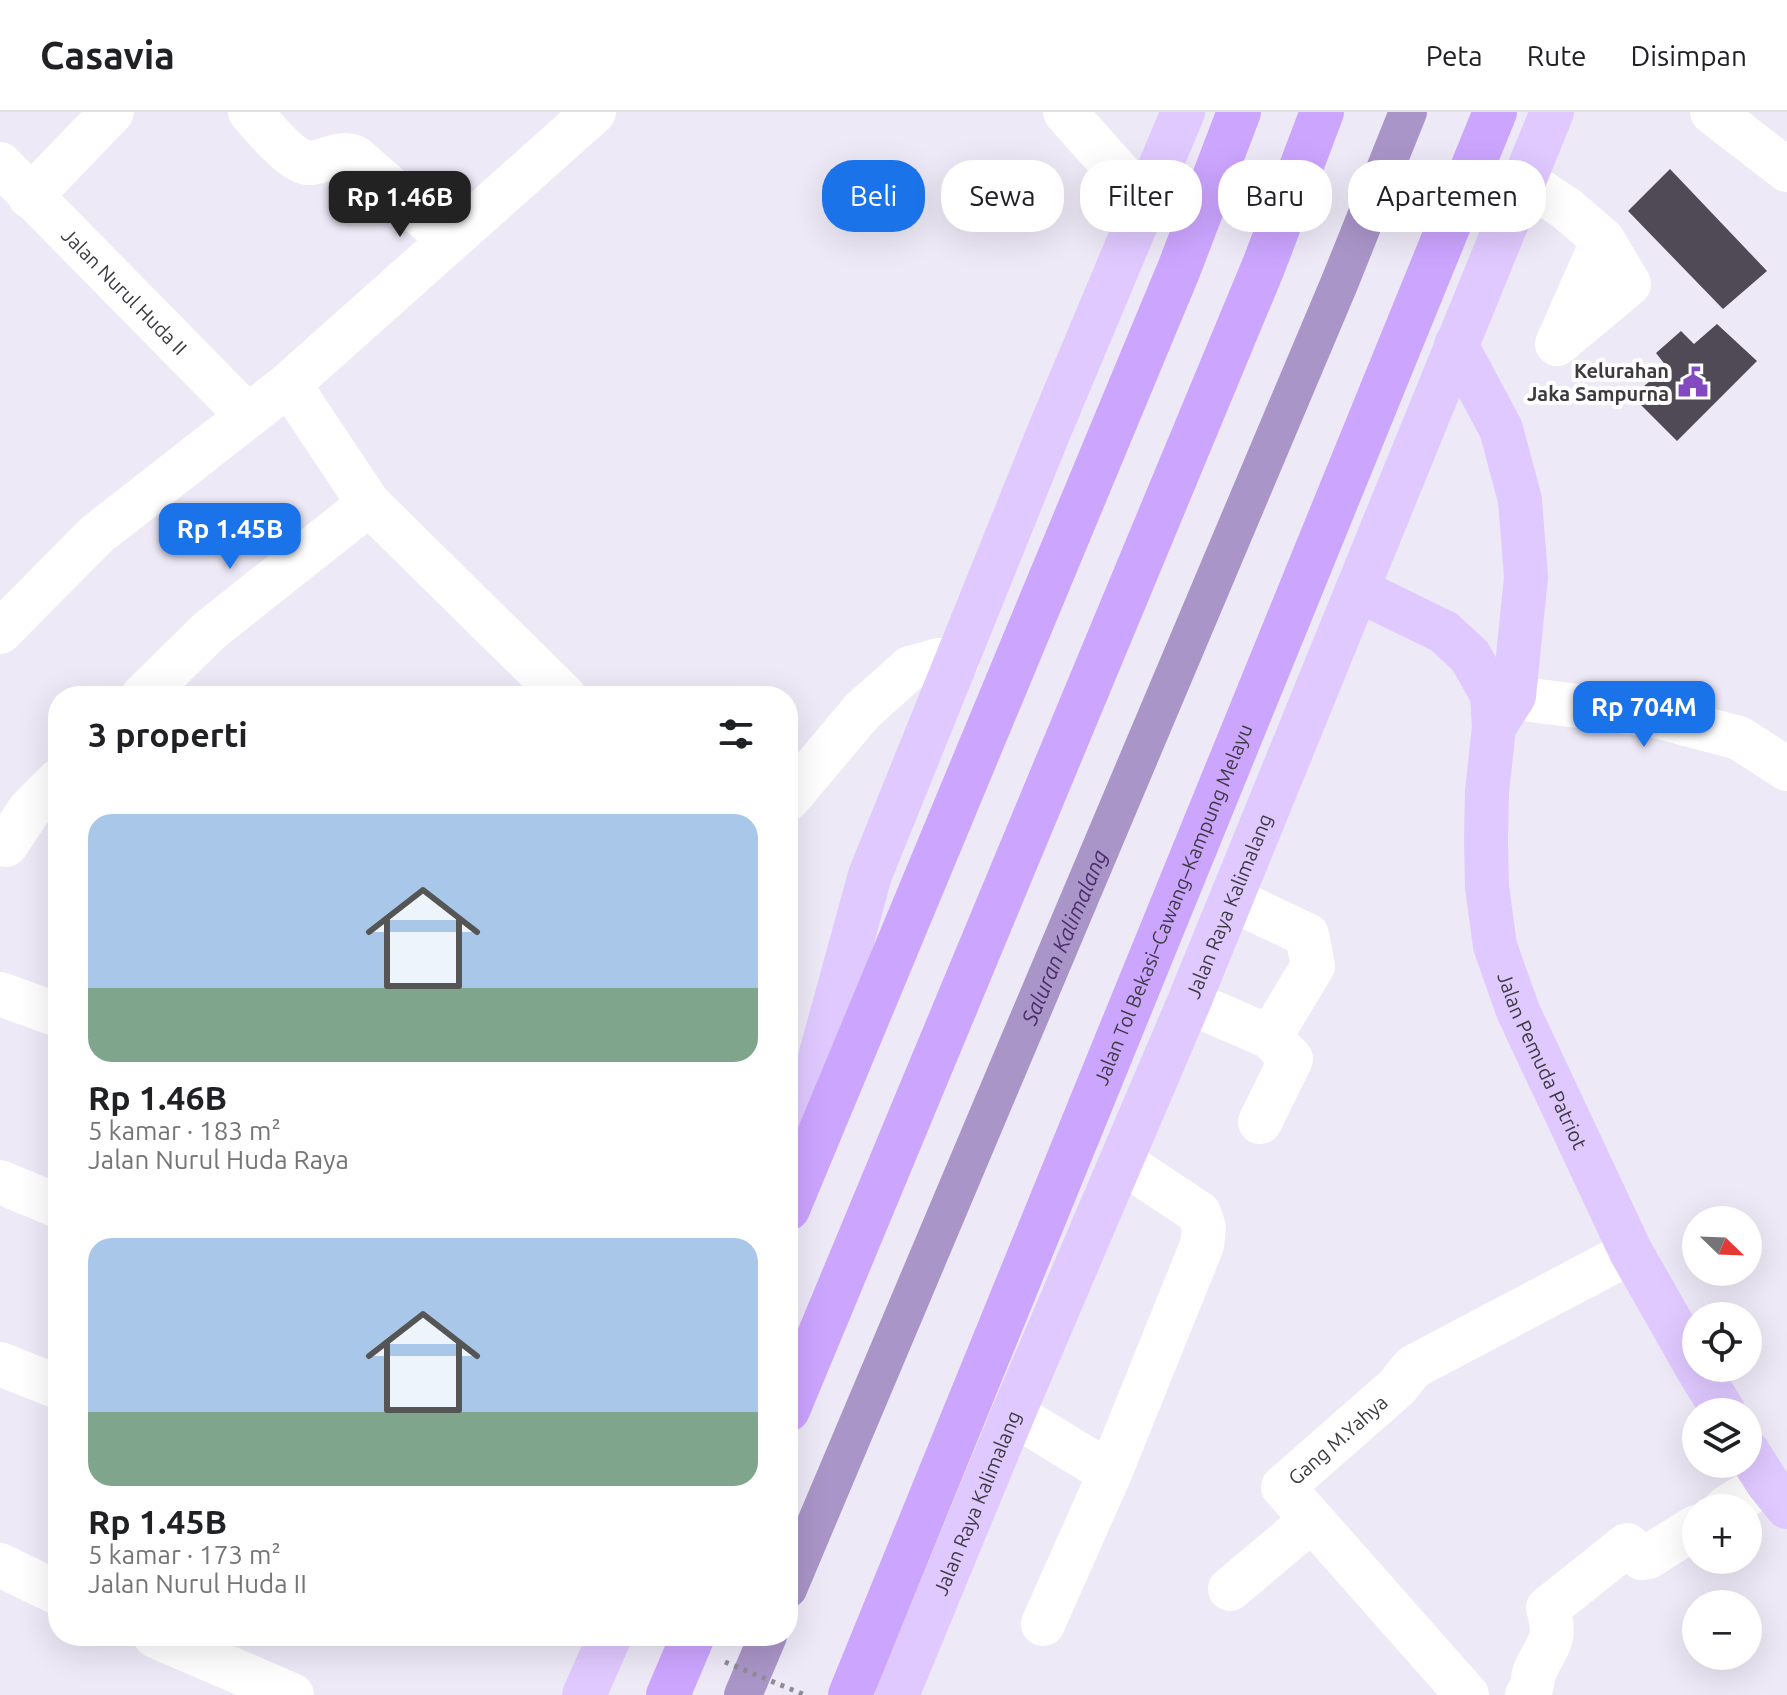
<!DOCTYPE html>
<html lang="id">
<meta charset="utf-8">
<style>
:root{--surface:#fff;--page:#f6f6f6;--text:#202124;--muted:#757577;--line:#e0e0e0;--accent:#1a73e8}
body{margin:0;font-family:Ubuntu,sans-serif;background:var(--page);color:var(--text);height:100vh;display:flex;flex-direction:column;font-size:30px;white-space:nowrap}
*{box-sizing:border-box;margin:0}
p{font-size:26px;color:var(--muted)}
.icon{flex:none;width:44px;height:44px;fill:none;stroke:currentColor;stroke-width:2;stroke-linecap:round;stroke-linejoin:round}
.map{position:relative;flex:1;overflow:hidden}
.sheet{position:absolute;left:48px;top:574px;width:750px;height:960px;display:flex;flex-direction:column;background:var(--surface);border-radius:32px;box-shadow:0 8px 32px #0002}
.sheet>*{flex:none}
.banner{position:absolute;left:822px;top:48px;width:760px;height:72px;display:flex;gap:16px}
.needle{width:52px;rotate:113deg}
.buttons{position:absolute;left:1682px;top:1094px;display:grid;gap:16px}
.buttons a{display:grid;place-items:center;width:80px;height:80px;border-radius:50%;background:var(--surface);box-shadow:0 8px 32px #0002;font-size:40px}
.price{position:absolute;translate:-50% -68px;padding:0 18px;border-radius:16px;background:var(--accent);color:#fff;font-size:26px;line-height:52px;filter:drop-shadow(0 2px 4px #0008)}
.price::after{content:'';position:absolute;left:50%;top:48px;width:24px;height:18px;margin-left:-12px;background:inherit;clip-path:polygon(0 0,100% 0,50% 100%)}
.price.current{background:#222;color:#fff}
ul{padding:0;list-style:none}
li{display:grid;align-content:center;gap:16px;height:424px;padding:0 40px}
li span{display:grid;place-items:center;height:248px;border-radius:24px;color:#555}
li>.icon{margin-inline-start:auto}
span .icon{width:144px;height:144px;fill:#fffc;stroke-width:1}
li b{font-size:34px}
h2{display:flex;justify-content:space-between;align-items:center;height:96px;padding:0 40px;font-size:34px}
.pill{padding:0 28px;border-radius:32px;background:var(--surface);box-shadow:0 8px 32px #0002;font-size:28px;line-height:72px}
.pill.current{background:var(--accent);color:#fff}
header{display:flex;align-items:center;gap:48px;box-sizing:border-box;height:112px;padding:0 40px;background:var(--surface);border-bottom:2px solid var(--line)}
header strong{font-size:38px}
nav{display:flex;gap:44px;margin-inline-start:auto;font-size:28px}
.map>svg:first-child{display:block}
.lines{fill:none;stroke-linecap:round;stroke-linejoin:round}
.canal{stroke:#aa95c8;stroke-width:38}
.building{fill:#4f4a55}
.path{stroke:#8f8c95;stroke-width:5;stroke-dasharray:4 6;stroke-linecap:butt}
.minor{stroke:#fff;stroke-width:44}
.major{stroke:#e0c9ff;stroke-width:44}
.highway{stroke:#cca5ff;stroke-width:44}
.labels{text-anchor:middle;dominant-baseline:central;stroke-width:8;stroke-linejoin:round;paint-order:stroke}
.street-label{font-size:20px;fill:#3d3b40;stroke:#fff}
.poi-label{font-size:20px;font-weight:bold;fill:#3d3b40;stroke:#fff;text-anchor:end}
.water-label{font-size:22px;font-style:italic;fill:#4a2d6a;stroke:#fff}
</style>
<header>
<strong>Casavia</strong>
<nav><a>Peta</a><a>Rute</a><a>Disimpan</a></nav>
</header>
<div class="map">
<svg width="1787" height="1583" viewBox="0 0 1787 1583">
<rect width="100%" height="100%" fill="#eee9f7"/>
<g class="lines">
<g class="canal">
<path id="s1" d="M788,1477L1339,172L1408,0"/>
<polyline points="743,1583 768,1524"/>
</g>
</g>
<g class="building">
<polygon points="1670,57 1767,159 1723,197 1628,99"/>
<polygon points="1717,212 1757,249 1677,329 1632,284 1667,255 1656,241 1681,219 1694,232"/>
</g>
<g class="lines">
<polyline class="path" points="725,1550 805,1583"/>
<g class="minor">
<path d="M250,0C261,12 291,49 307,51C324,52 340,37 356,46L450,128"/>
<polyline points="1065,0 1146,91"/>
<polyline points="1712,0 1787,58"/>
<path id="s2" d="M0,52L248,304"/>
<polyline points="1524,68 1567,97 1603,128 1629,172 1557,232 1603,128"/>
<polyline points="30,85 112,0"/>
<polyline points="289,272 369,392 564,584"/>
<polyline points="0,520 96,423 289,272 594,0"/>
<polyline points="1492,583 1656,604 1739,626 1787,657"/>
<polyline points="143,584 209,519 369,392"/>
<polyline points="788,687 862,599 910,556 939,548 957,549"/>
<polyline points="6,733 30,697 58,669"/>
<polyline points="1231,787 1307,823 1313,854 1270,925"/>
<polyline points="0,882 58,903"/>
<polyline points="1189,890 1270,925 1291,947 1260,1010"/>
<polyline points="0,1070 58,1094"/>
<polyline points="0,1252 58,1275"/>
<polyline points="1013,1302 1110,1361"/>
<polyline points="1726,1396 1767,1370"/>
<polyline points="0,1453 58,1481"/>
<polyline points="1230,1477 1312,1408"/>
<polyline points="1043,1512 1110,1361 1202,1133 1204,1116 1199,1101 1122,1050"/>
<polyline points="155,1524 292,1583"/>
<path id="s3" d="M1467,1583L1283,1375L1397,1275L1413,1255L1631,1140"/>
<path d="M1527,1583C1534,1575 1531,1568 1535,1559C1547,1531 1558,1530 1548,1496L1627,1433L1642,1446L1648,1445L1696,1415"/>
</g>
<g class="major">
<polyline points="1456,233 1501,317 1520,388 1526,465 1514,584 1494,615"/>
<path id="s4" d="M1358,478L1444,520L1470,544L1492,583L1494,615L1487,680L1486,729L1487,775L1495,834L1518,899L1631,1140L1696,1254"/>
<polyline points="790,1055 870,763 1048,322 1183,0"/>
<polyline points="1697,1256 1724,1300"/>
<polyline points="1748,1340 1767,1370 1787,1395"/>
<polyline points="584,1583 610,1524"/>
<path id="s5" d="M897,1583L1013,1302L1189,890L1552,0"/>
</g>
<g class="highway">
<polyline points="788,1097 1179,157 1239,0"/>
<polyline points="788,1298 1264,153 1322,0"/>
<polyline points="668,1583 693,1524"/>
<path id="s6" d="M850,1583L1495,0"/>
</g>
</g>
<defs>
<g id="civic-bare" transform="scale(2.4)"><path d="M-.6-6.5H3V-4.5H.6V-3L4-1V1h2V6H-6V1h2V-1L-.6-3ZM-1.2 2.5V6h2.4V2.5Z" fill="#8349c0" stroke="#fff" stroke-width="2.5" paint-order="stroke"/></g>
</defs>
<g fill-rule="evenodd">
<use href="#civic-bare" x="1693" y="270"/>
</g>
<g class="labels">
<g class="street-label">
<text stroke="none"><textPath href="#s2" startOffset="178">Jalan Nurul Huda II</textPath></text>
<text stroke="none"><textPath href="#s6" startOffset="854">Jalan Tol Bekasi–Cawang–Kampung Melayu</textPath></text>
<text stroke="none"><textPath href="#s5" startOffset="856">Jalan Raya Kalimalang</textPath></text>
<text stroke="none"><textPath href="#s4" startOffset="552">Jalan Pemuda Patriot</textPath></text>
<text stroke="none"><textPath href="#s3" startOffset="350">Gang M.Yahya</textPath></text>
<text stroke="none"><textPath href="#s5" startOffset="208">Jalan Raya Kalimalang</textPath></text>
</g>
<g class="poi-label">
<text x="1669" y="258">Kelurahan<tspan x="1669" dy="23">Jaka Sampurna</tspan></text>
</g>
<g class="water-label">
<text stroke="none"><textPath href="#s1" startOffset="708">Saluran Kalimalang</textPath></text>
</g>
</g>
</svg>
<div class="buttons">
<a><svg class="needle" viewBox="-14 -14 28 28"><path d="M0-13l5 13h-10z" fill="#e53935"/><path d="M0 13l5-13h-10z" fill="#757577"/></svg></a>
<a><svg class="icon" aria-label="locate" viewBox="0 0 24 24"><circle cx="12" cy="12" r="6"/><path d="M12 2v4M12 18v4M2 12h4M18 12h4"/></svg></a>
<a><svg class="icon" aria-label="layers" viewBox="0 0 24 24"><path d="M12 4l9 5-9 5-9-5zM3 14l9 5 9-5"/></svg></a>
<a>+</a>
<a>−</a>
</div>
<b class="price current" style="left:400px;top:127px">Rp 1.46B</b>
<b class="price" style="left:230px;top:459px">Rp 1.45B</b>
<b class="price" style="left:1644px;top:637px">Rp 704M</b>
<div class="banner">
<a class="pill current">Beli</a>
<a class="pill">Sewa</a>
<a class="pill">Filter</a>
<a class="pill">Baru</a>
<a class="pill">Apartemen</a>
</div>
<section class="sheet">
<h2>3 properti<svg class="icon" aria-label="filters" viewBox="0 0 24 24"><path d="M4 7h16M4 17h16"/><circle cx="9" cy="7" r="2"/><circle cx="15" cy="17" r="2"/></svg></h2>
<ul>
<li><span style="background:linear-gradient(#a9c7e8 70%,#7fa58c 0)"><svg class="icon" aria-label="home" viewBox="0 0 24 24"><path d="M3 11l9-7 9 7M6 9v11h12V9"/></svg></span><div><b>Rp 1.46B</b><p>5 kamar · 183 m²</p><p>Jalan Nurul Huda Raya</p></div></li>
<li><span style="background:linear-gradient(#a9c7e8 70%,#7fa58c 0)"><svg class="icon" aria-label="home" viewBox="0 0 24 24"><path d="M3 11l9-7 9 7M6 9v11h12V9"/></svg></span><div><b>Rp 1.45B</b><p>5 kamar · 173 m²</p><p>Jalan Nurul Huda II</p></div></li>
</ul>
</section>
</div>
